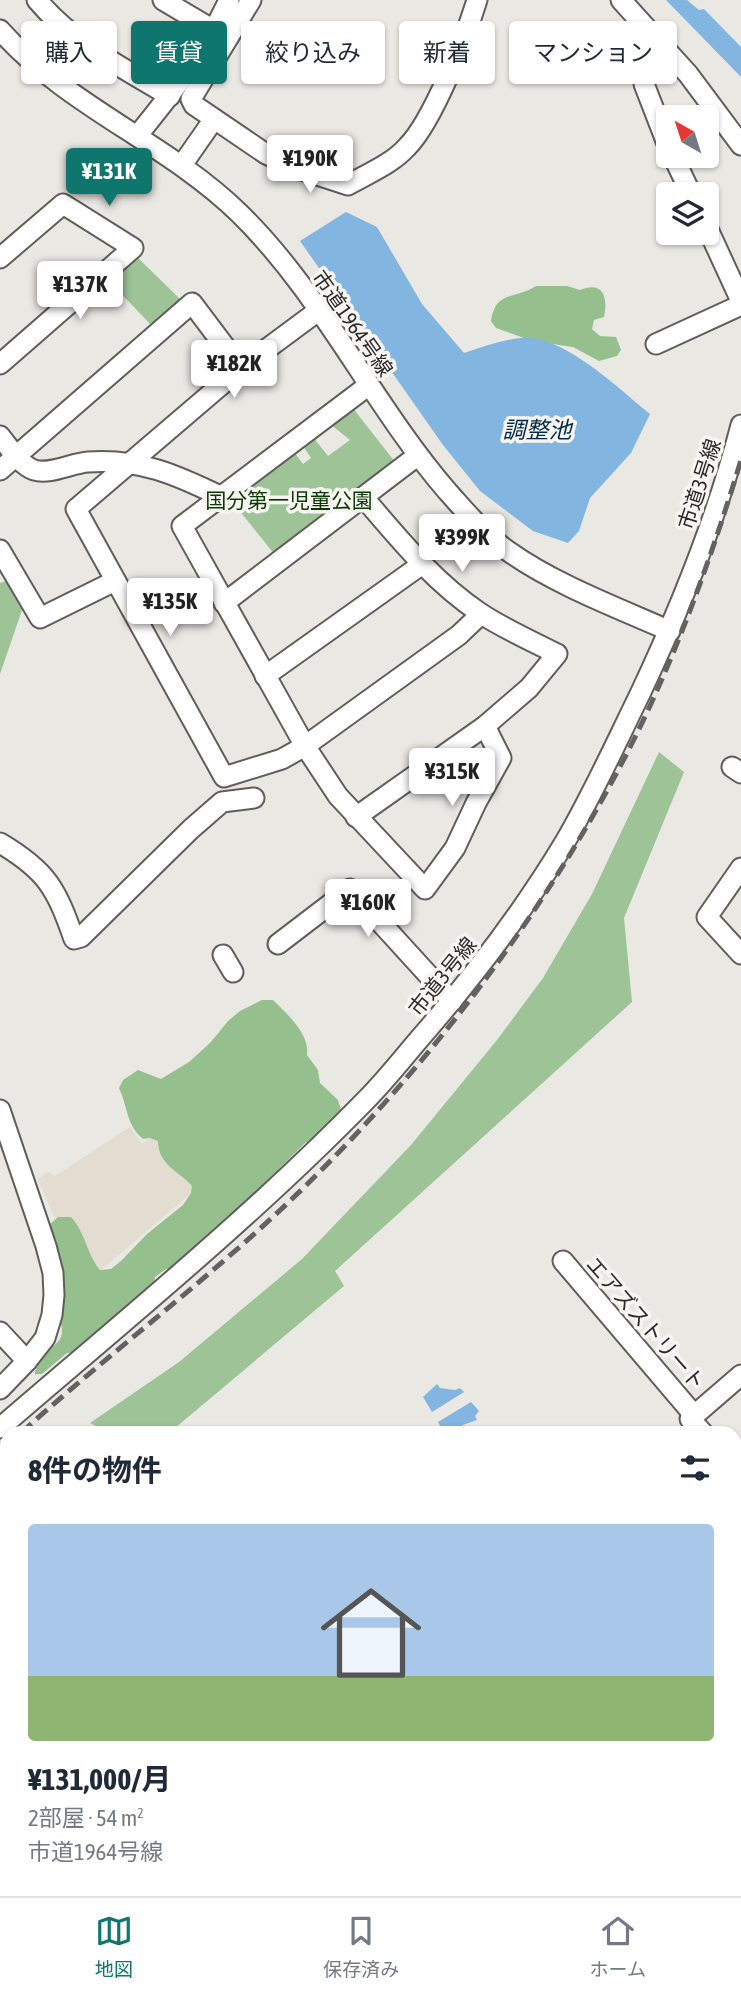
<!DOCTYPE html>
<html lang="ja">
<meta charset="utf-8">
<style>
:root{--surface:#fff;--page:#f2f2f3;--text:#1f2937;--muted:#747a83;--line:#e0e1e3;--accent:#0f766e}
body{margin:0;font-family:"Asap Condensed","Noto Sans JP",sans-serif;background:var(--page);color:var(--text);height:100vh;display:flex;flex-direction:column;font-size:26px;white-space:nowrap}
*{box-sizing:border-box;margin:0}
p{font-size:23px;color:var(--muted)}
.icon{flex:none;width:38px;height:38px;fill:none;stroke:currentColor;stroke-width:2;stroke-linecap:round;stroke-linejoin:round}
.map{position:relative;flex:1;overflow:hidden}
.panel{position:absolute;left:0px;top:1426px;width:742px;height:471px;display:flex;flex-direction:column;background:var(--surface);border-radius:21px 21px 0 0;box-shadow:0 2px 5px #0004}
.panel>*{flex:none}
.guide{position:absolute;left:21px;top:21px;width:700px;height:63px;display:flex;gap:14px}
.needle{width:46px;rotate:321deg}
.fabs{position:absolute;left:656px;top:105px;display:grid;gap:14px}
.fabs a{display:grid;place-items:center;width:63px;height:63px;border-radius:7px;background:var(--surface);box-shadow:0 2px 5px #0004;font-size:35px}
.price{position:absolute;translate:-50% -60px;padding:0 16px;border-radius:7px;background:#fff;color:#222;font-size:23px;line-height:46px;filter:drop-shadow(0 2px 4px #0008)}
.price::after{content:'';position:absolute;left:50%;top:42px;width:21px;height:16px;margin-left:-10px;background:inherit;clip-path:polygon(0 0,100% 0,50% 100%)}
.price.on{background:var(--accent);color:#fff}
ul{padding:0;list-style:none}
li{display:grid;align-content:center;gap:14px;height:371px;padding:0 28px}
li span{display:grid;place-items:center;height:217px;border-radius:7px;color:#555}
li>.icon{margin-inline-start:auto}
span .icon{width:126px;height:126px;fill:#fffc;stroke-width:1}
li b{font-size:30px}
h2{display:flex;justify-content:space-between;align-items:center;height:84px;padding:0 28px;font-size:30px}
.pill{padding:0 24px;border-radius:7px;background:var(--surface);box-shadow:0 2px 5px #0004;font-size:24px;line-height:63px}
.pill.on{background:var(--accent);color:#fff}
.tab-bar{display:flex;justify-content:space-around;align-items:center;height:98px;border-top:2px solid var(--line);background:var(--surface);font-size:19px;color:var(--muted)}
.tab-bar a{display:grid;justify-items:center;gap:4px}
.tab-bar .on{color:var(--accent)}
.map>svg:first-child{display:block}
.built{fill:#e2dcd1}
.green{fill:#9dc397}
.forest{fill:#95c08e}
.water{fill:#82b5e0}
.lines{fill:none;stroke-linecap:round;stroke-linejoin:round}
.minor-casing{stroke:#605e5a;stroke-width:23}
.major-casing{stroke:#c4c4c3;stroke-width:26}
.minor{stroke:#fff;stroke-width:19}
.major{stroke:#dda795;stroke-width:23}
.rail{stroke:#636260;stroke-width:5;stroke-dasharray:14 7;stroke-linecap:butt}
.labels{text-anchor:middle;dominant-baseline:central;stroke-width:7;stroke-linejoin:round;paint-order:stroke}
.street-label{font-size:21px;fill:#2c2b2a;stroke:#f7f5f1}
.park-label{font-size:21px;fill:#0c3806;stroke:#f7f5f1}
.water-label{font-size:23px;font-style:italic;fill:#032b48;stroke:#f7f5f1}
</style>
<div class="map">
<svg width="741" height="1896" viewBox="0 0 741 1896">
<rect width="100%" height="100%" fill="#eae8e3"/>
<polygon class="built" points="130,1127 142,1144 159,1133 195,1190 101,1270 92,1263 65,1220 54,1217 38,1179 48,1172 55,1176"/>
<g class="green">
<polygon points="134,254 182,301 152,326 113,285 111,275"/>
<polygon points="352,407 395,462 275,555 231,500 294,452 303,464 311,458 303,446 313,437 328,456 350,440 330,424"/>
<polygon points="6,581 22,610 0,674 0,583"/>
<polygon points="659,752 684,772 624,918 632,1002 335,1271 344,1286 169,1433 109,1433 90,1423 179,1362 302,1259 411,1145 497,1040 543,978 592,894"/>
</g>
<g class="forest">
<path d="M536,286H567L580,290C604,280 608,298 604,317L594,320L592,329L600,336L616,337L621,350L617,356L599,361L573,347L532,341L496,328L491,321C496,290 514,300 536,286Z"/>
<path d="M262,1000H273C287,1014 310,1034 307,1055L318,1070L320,1083L338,1100L341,1110L337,1122L304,1144L262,1186L258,1194L175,1269H166L155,1277L153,1294L82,1352L67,1353L42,1374H35V1371C38,1366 40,1360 44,1355C54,1343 67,1342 60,1321L57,1242L49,1225L58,1217H71C85,1232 87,1254 100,1270L111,1269L122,1260L147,1234L183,1205L191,1193L192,1186C179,1171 158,1165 158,1141L150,1138L143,1139C126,1125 128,1107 119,1088L123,1080L138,1070L161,1079L189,1062L211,1042L228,1021L240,1011Z"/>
<polygon points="741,1599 741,1774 735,1766 735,1602"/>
</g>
<g class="water">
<polygon points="666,0 687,0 699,10 704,9 741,47 741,77"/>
<path d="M346,212L377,227L422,304L464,353C482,347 501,340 521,338C563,334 619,389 650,414L631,453L590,498L579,531L568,543L533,531L480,491L443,445L300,241Z"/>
<polygon points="437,1384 440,1388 455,1390 460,1388 464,1392 432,1412 423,1397"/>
<polygon points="471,1402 479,1411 475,1416 477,1420 463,1425 454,1433 444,1433 438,1422"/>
</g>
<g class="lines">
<g class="minor-casing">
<g id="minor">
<path d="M37,0C73,43 123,68 170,96"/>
<polyline points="163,0 215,31"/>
<path d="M251,0L191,99L194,105L266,154L296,168L348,185C367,174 392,164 407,147C433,121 466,36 477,0"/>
<polyline points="621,0 688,74 741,145"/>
<path d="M0,30C68,107 166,142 239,213C322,294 372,404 448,492C467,513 485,535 508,551C554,584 618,608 670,631"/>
<polyline points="659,41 646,64 644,84 668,146"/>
<path d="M137,136C172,93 206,50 229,0"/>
<polyline points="673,156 691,194"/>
<polyline points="182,165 214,119"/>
<polyline points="707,227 741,301"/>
<polyline points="0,258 63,204 133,248 0,364"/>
<polyline points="318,311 241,368 76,509 224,777 282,759 305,746 459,635 481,614"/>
<polyline points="656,344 741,305"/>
<polyline points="369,385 182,526 305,746 338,796 425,889 455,848 476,803 501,758 485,726"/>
<path d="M0,436C9,447 20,465 34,470C50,475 72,463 88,462C139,458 177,475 222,497"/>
<polyline points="0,470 192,303 241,368"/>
<polyline points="0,550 40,618 115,581"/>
<polyline points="224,603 417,456"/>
<polyline points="265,676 421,565"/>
<polyline points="732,767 741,773"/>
<path d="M356,817L485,726L529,688L557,654C532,641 504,629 480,613C434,582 400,540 364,498"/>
<path d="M0,843C47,871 56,888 74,939L81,937L191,829L222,802L254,798"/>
<polyline points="741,868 707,917 741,954"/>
<polyline points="278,944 350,889 452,1001"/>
<polyline points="223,955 233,972"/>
<polyline points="0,1110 46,1246 53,1273 54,1295 52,1315 45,1338 27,1361 0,1389"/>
<polyline points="563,1261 694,1415"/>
<polyline points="0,1332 27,1361"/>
<path d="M0,1428C124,1321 252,1217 366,1100C386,1080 403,1058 421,1037C474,976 523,912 565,842C593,794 616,743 640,694C681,607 717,518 741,425"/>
<polyline points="703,1433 690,1419 741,1375"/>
<polyline points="735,1469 741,1476"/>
<polyline points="735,1594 741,1588"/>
<polyline points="0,1605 7,1597"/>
<polyline points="735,1782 741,1788"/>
<polyline points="735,1876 741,1881"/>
<polyline points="459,1890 466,1896"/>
<polyline points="611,1890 618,1896"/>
<polyline points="130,1896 137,1890"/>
<polyline points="657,1896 661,1890"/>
</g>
</g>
<g class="major-casing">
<g id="major">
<polyline points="0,1782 7,1791"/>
<polyline points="66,1890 67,1896"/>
</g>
</g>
<use href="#minor" class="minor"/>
<use href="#major" class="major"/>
<g class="rail">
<path d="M21,1433C104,1358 193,1291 275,1215C405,1094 524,943 609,787C666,684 707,572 741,460"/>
<polyline points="0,1465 7,1459"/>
</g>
</g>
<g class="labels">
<g class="street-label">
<text transform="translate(353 323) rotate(55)">市道1964号線</text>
<text transform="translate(699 484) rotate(-72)">市道3号線</text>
<text transform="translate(442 976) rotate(-51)">市道3号線</text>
<text transform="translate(646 1323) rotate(49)">エアズストリート</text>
</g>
<g class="park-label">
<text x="289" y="500">国分第一児童公園</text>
</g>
<g class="water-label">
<text x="537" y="430">調整池</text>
</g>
</g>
</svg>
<div class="fabs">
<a><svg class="needle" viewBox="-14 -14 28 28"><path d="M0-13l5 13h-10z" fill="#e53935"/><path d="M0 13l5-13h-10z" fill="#747a83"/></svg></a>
<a><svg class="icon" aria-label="layers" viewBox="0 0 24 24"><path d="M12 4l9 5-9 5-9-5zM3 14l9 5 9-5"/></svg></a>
</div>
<b class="price" style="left:310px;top:195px">¥190K</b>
<b class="price on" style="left:109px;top:208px">¥131K</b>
<b class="price" style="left:80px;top:321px">¥137K</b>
<b class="price" style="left:234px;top:400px">¥182K</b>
<b class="price" style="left:462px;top:574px">¥399K</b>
<b class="price" style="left:170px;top:638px">¥135K</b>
<b class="price" style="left:452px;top:808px">¥315K</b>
<b class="price" style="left:368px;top:939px">¥160K</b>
<div class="guide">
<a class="pill">購入</a>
<a class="pill on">賃貸</a>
<a class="pill">絞り込み</a>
<a class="pill">新着</a>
<a class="pill">マンション</a>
</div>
<section class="panel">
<h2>8件の物件<svg class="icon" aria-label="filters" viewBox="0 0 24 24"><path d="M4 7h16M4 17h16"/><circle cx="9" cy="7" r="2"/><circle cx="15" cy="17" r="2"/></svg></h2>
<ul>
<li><span style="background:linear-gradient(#a9c7e8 70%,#8fb573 0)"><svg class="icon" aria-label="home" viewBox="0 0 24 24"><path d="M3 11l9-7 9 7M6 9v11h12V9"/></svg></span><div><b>¥131,000/月</b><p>2部屋 · 54 m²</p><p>市道1964号線</p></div></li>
</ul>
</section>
</div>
<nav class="tab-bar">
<a class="on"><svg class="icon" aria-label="map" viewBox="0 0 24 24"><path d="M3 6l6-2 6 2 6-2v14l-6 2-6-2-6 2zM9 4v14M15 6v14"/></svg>地図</a>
<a><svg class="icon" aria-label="saved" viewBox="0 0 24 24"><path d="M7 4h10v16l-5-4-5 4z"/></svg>保存済み</a>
<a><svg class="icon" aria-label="home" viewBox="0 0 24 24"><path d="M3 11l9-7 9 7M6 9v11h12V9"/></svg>ホーム</a>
</nav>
